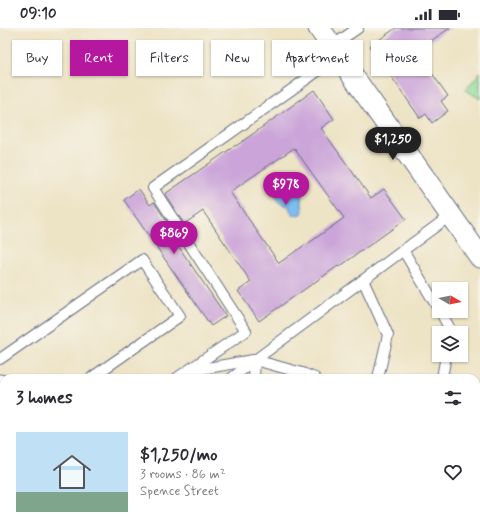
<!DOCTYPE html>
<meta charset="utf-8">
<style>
:root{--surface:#fff;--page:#f2f2f3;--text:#2b2b33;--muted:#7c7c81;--accent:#b5179e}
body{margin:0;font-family:Mynerve,sans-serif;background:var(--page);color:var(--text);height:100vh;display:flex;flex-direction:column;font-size:15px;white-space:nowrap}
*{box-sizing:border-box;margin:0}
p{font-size:13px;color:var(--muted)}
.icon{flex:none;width:22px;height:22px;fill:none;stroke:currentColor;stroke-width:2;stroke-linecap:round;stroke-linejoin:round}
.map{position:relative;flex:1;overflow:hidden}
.side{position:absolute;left:0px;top:346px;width:480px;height:156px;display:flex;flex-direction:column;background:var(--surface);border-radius:12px 12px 0 0;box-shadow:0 1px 3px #0004}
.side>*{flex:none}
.top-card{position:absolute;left:12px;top:12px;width:456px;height:36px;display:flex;gap:8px}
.needle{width:26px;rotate:100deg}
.fabs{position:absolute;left:432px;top:254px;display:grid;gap:8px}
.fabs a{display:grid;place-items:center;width:36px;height:36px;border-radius:0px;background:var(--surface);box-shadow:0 1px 3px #0004;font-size:20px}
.price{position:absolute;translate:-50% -34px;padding:0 9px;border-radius:14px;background:var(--accent);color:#fff;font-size:13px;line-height:26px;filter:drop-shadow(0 1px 2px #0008)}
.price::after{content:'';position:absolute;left:50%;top:24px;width:12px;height:9px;margin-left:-6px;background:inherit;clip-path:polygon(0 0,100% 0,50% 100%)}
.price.on{background:#222;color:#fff}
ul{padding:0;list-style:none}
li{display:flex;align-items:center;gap:12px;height:100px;padding:0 16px}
li span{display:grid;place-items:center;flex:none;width:112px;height:80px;border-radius:0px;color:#555}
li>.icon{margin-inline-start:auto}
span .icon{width:48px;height:48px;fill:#fffc;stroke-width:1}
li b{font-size:17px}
h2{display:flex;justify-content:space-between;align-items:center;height:48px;padding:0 16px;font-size:17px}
.tag{padding:0 14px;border-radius:0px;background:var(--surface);box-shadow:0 1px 3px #0004;font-size:14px;line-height:36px}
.tag.on{background:var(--accent);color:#fff}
.status{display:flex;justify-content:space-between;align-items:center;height:28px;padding:0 20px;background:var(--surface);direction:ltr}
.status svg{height:11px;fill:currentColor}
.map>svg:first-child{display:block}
.green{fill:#94de9a;stroke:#58867c}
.water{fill:#7cbef1;stroke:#4c76a8}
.building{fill:#cba5d9;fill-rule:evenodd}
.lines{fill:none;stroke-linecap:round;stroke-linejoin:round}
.service-casing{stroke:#646e82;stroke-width:12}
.minor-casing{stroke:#646e82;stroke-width:23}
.secondary-casing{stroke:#646e82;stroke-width:24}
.service{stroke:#fff;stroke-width:10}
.minor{stroke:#fff;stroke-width:21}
.secondary{stroke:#fff;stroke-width:22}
</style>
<div class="status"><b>09:10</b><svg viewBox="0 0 49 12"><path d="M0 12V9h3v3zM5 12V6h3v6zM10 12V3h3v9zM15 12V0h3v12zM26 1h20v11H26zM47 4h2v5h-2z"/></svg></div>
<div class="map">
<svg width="480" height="502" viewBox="0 0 480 502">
<rect width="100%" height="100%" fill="#f7f3e8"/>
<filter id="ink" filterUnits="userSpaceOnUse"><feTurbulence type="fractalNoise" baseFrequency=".025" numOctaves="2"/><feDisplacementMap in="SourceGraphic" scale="8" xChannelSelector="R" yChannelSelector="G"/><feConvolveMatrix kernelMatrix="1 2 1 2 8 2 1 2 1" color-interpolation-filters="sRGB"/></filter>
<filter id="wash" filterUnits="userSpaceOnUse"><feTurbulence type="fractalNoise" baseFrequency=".012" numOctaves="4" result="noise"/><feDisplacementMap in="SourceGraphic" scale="16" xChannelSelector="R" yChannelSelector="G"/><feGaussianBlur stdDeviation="0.9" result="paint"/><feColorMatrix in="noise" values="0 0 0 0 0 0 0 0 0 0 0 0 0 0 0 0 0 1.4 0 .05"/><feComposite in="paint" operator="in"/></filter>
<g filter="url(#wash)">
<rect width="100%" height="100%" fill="#ede3c5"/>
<polygon class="green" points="480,44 480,71 466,62"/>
<path class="water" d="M285,159L290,160L293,163H299L302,165C303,169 302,171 302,175C302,180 306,187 297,187C295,187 293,186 292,185C290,183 290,181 289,179C287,176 283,177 280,175C272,170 278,160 285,159Z"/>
<g id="blocks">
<g class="building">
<polygon points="396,0 450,0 416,23 448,68 441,73 448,83 432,95 426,86 420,90 370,18"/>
<path d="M314,62L334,91L321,100L371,170L384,161L406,191L339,239L338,238L259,293L238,263L251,254L203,183L184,196L165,166L236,117V118ZM294,120L344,190L306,217V216L279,235L230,164Z"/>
<polygon points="139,161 150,177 154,174 173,203 170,206 226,288 211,298 124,172"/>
</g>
</g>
</g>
<g filter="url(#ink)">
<use href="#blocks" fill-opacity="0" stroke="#646e82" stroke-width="1"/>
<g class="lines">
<g class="service-casing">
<g id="service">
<polyline points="332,18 358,0"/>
<polyline points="403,222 439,282"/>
<polyline points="363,252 388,307 378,350"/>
<polyline points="440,283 450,301 450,305"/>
<polyline points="0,331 142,232 180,288 91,350"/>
<polyline points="190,343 253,332"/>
<polyline points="177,350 246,303 153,160 339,28"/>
<polyline points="232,350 255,332 451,187"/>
<polyline points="254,350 255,332 302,345"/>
<polyline points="300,350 302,345 315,350"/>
<polyline points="442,350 446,327"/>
<polyline points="476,411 480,413"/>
<polyline points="0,492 4,489"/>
<polyline points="27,498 29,502"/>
<polyline points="245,498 246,502"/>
<polyline points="112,502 114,498"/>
<polyline points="162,502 165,498"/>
<polyline points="187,502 189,498"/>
</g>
</g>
<g class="minor-casing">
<g id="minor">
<polyline points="319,0 480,229"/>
<polyline points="0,357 4,363"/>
<polyline points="0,428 4,425"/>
<polyline points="98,498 100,502"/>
</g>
</g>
<g class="secondary-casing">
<polyline id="secondary" points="476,497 480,487"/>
</g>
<use href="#service" class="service"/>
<use href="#minor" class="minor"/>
<use href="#secondary" class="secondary"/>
</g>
</g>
</svg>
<div class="fabs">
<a><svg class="needle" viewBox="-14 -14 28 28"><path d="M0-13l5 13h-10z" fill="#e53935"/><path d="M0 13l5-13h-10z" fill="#7c7c81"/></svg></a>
<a><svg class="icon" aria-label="layers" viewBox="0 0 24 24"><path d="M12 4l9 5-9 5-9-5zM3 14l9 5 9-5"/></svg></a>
</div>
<b class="price on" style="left:393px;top:133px">$1,250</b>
<b class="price" style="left:286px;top:178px">$978</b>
<b class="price" style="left:174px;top:227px">$869</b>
<div class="top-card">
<a class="tag">Buy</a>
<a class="tag on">Rent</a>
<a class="tag">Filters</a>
<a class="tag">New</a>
<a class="tag">Apartment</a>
<a class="tag">House</a>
</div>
<section class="side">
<h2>3 homes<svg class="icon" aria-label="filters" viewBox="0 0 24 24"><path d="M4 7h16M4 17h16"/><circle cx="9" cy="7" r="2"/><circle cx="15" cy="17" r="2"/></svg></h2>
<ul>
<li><span style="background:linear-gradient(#bfe0f5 75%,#7fa58c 0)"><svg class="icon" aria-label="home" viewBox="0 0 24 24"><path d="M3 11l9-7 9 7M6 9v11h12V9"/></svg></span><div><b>$1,250/mo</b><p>3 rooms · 86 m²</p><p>Spence Street</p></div><svg class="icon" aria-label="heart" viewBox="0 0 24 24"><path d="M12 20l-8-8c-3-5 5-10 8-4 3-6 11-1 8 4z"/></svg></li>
</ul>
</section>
</div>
